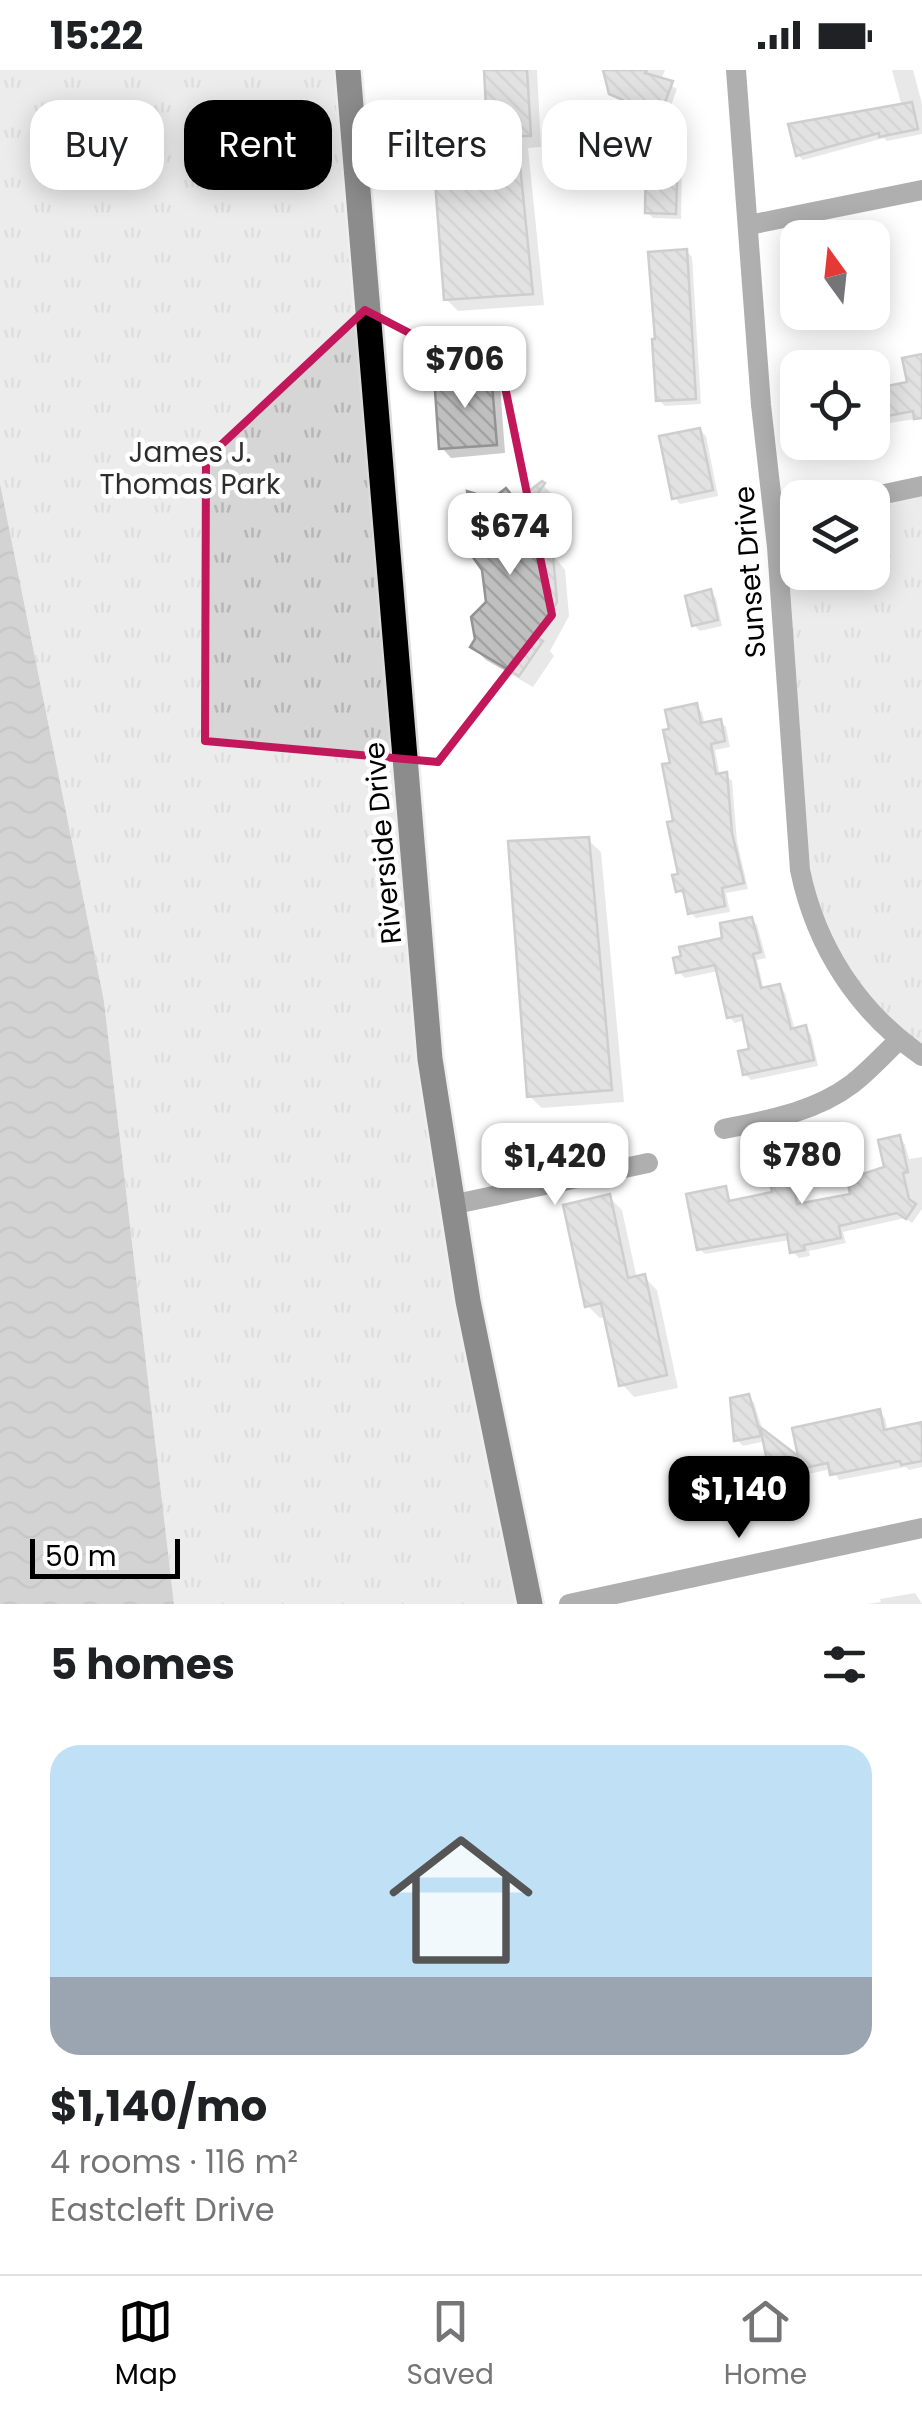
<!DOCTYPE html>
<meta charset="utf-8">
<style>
:root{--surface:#fff;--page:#f2f2f2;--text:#202124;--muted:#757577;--line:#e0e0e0;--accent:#000}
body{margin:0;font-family:Poppins,sans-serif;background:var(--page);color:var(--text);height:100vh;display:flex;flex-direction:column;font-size:38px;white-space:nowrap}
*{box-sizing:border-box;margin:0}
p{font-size:32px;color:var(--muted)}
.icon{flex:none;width:55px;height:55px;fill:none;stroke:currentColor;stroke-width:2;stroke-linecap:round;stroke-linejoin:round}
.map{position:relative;height:1534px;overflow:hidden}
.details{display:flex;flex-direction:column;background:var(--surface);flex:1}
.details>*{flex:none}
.banner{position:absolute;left:30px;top:30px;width:862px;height:90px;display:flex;gap:20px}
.needle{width:65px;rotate:345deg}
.buttons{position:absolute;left:780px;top:150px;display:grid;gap:20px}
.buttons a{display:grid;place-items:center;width:110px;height:110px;border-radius:20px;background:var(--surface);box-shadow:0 5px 25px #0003;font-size:50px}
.scale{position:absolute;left:30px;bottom:25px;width:150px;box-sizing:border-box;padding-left:10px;border:5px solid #000;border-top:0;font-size:28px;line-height:35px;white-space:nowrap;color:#000;-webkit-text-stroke:8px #fff;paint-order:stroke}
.price{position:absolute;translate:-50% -85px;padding:0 22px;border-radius:20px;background:#fff;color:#222;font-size:32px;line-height:65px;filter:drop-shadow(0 2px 5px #0008)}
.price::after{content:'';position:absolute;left:50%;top:60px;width:30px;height:22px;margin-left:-15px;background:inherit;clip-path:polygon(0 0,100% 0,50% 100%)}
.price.current{background:var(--accent);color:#fff}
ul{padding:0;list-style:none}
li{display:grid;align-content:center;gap:20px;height:530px;padding:0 50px}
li+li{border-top:2px solid var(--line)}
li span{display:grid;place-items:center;height:310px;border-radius:30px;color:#555}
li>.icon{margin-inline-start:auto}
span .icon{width:180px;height:180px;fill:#fffc;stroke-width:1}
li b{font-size:42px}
h2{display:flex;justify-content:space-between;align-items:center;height:120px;padding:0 50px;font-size:42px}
.pill{padding:0 35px;border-radius:30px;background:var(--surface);box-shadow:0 5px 25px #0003;font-size:35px;line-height:90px}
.pill.current{background:var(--accent);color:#fff}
.status{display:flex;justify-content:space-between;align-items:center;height:70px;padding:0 50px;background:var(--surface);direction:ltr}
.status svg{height:28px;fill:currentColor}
.dock{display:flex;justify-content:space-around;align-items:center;height:140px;border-top:2px solid var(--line);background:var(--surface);font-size:28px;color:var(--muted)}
.dock a{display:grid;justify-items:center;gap:5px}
.dock .current{color:var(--accent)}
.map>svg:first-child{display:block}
.grass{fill:url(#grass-tufts)}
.water{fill:url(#water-waves)}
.shadow{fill:#0003}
.building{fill:url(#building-back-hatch);stroke:#939393;stroke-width:2.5}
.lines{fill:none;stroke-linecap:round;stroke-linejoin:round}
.primary-casing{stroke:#dbdbdb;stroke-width:30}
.street{stroke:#4f4f4f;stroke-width:20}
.primary{stroke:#000;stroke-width:25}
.marked{fill:none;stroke:#c2185b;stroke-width:8;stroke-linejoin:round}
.labels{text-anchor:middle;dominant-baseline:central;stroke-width:9;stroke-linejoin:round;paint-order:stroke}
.park-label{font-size:28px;fill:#2d2d2d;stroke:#fff}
.street-label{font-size:28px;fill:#000;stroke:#fff}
</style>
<div class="status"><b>15:22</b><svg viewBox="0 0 49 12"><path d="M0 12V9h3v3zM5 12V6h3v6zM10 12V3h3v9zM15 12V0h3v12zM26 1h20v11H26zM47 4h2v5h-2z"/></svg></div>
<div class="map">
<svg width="922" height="1534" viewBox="0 0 922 1534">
<defs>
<pattern id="grass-tufts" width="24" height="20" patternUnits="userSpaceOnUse" patternTransform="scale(2.5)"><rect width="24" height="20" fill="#d6d6d6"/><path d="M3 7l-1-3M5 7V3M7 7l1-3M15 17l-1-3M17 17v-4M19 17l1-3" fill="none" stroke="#b6b6b6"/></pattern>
<pattern id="water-waves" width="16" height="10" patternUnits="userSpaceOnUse" patternTransform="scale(2.5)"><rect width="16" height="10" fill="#9d9d9d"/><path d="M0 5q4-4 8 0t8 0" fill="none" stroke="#858585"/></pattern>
<pattern id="building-back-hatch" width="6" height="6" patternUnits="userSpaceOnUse" patternTransform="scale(2.5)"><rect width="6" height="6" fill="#bfbfbf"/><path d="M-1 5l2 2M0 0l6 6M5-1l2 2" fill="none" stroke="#a2a2a2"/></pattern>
</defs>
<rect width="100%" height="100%" fill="#fff"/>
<g class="grass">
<polygon points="0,0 348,0 430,989 530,1534 174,1534 104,931 0,413"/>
<polygon points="922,416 922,986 881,955 805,826 774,446 797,441 798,502 872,502 872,428"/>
</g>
<polygon class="water" points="0,413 104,931 174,1534 0,1534"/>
<g class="shadow">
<polygon points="487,0 537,0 541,77 528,78 544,235 458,241 446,229 492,97"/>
<polygon points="605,0 665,0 661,10 677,19 668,44 654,39 653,43 645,40 640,49 628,44 622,38 625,32 611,23"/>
<polygon points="892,0 913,0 922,34 922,64 887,71 884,68 803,90 798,85 902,37"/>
<polygon points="676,86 682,92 681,149 653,148 647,142"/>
<polygon points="686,181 692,187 701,334 665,336 659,330"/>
<polygon points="922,287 922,348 877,355 880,370 872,372 872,322 910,314"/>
<polygon points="490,304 500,314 505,383 451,388 442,378"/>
<polygon points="700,360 706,366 718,426 680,434 675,428"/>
<polygon points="822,372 870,372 829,383"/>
<polygon points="542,414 556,428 537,455 545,465 539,467 565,500 569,546 550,581 554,586 533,617 486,590 473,577 489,533 493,431 517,433"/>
<polygon points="710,522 716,528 722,556 700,561 694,555"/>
<polygon points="696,636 702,642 705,654 720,651 726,657 730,677 715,680 720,706 726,705 732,711 737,771 748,819 726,823 730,842 696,848 690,842 687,826 678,821 681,806 673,695"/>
<polygon points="588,770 601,782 624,1032 542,1038 529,1026"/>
<polygon points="751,849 757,855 766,888 757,890 764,920 779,917 785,923 795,960 805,958 811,964 818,996 751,1010 745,1004 752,981 746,950 735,953 729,947 718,901 685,908 679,902"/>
<polygon points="899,1068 905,1074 909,1089 922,1087 922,1139 912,1153 905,1148 843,1162 846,1173 809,1181 810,1186 799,1188 793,1182 790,1170 705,1184 699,1178 725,1119 732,1132 775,1124 790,1106 796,1112 801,1136 853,1126 887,1098"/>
<polygon points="609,1127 622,1140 637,1209 644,1207 657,1220 678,1318 634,1327 622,1314 607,1247 600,1248 588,1236"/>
<polygon points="748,1327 754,1333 764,1364 802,1392 879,1342 885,1348 888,1362 922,1355 922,1397 909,1400 906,1397 839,1410 832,1399 779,1410 773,1404 766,1371 743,1376 737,1370"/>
<polygon points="915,1523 922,1534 867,1534 881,1532 880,1529"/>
</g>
<g class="building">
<polygon points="484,0 527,0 531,66 517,66 533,224 444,230 434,98 489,94"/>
<polygon points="603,0 647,0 645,3 673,11 662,40 648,34 647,39 638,35 634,45 619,39 623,30 609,24"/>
<polygon points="912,32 918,59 879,67 879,63 796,86 788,54"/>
<polygon points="646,82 678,83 676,144 645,143"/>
<polygon points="687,179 696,329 656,331 652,269 655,269 648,182"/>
<polygon points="922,284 922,348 914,349 913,341 872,349 872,319 907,312 902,288"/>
<polygon points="491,302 497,375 439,379 434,306"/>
<polygon points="700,358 713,420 672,429 659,366"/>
<polygon points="542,411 545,413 526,440 534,452 529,454 553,485 557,532 538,568 543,571 519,606 470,577 475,569 471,547 486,532 482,500 470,483 472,471 458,452 471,443 467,421 492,429 506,418 516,431"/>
<polygon points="711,519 718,550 692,556 685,526"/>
<polygon points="697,633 701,653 721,649 725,671 711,674 716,704 727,702 732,763 744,813 722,818 725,836 688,844 683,820 676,822 672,805 678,804 667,752 673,751 662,694 670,693 663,660 669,659 665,640"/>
<polygon points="589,767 612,1020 527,1027 508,771"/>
<polygon points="752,847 761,882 753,884 761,918 780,914 791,959 806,955 814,990 743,1005 738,981 749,979 742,945 727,948 715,895 676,903 673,888 681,886 679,877 722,868 720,853"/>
<polygon points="900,1065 908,1102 903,1103 909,1129 916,1134 906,1149 897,1143 839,1156 841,1168 804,1175 805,1180 790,1183 787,1164 697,1180 686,1124 726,1116 729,1131 772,1122 769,1107 791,1103 797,1134 850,1124 847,1109 884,1097 878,1070"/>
<polygon points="610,1124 628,1208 645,1204 667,1305 619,1316 601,1233 585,1237 563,1135"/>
<polygon points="749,1324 761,1366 734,1371 730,1328"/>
<polygon points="880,1339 884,1360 922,1352 922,1391 901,1395 900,1391 830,1405 828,1393 770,1405 760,1357 798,1386 792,1358"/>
</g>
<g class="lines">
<g class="primary-casing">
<polyline id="primary" points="348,0 430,989 468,1231 530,1534"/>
</g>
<g class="street">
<path d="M736,0L761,335L777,477L800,800C816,877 858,942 922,986"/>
<polyline points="749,155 922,120"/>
<polyline points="866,428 922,416"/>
<polyline points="774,446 798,441"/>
<path d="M724,1059C768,1050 815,1042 852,1014C869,1001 883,985 899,970"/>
<polyline points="451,1135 648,1093"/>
<polyline points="569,1534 922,1458"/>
</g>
<use href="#primary" class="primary"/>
</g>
<path d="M0 0H922V1534H0ZM365,240L504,312L552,545L438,692L205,671L206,389Z" fill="#fff" fill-opacity=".55" fill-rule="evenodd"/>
<path class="marked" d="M365,240L504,312L552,545L438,692L205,671L206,389Z"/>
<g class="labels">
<g class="park-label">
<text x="190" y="382">James J.<tspan x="190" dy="32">Thomas Park</tspan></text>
</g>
<g class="street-label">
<text transform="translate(750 502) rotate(-94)">Sunset Drive</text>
<text transform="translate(383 773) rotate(-95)">Riverside Drive</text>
</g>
</g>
</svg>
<div class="buttons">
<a><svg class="needle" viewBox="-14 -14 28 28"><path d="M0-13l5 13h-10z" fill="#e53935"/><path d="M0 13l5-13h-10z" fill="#757577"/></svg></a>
<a><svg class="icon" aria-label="locate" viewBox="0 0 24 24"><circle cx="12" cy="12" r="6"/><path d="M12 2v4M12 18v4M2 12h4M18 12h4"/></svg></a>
<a><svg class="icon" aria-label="layers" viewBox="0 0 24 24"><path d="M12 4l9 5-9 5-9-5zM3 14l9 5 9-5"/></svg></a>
</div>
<div class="scale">50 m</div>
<b class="price" style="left:465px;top:341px">$706</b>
<b class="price" style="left:510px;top:508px">$674</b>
<b class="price" style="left:802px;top:1137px">$780</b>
<b class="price" style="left:555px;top:1138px">$1,420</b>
<b class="price current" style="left:739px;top:1471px">$1,140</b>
<div class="banner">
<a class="pill">Buy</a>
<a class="pill current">Rent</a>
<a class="pill">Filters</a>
<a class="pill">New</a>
</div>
</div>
<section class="details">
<h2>5 homes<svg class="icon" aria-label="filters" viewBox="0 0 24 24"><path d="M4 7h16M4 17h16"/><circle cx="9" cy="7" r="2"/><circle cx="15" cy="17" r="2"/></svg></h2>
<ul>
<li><span style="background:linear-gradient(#bfe0f5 75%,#9aa5b1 0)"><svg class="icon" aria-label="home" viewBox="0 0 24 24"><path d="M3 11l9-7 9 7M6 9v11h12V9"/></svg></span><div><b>$1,140/mo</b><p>4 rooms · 116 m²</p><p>Eastcleft Drive</p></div></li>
</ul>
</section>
<nav class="dock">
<a class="current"><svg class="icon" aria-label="map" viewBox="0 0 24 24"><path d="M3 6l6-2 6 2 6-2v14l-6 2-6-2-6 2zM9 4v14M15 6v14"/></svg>Map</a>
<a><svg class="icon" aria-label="saved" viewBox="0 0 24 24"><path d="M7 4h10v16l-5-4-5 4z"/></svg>Saved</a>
<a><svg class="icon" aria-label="home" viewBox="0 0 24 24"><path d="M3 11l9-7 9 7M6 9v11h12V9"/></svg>Home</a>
</nav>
